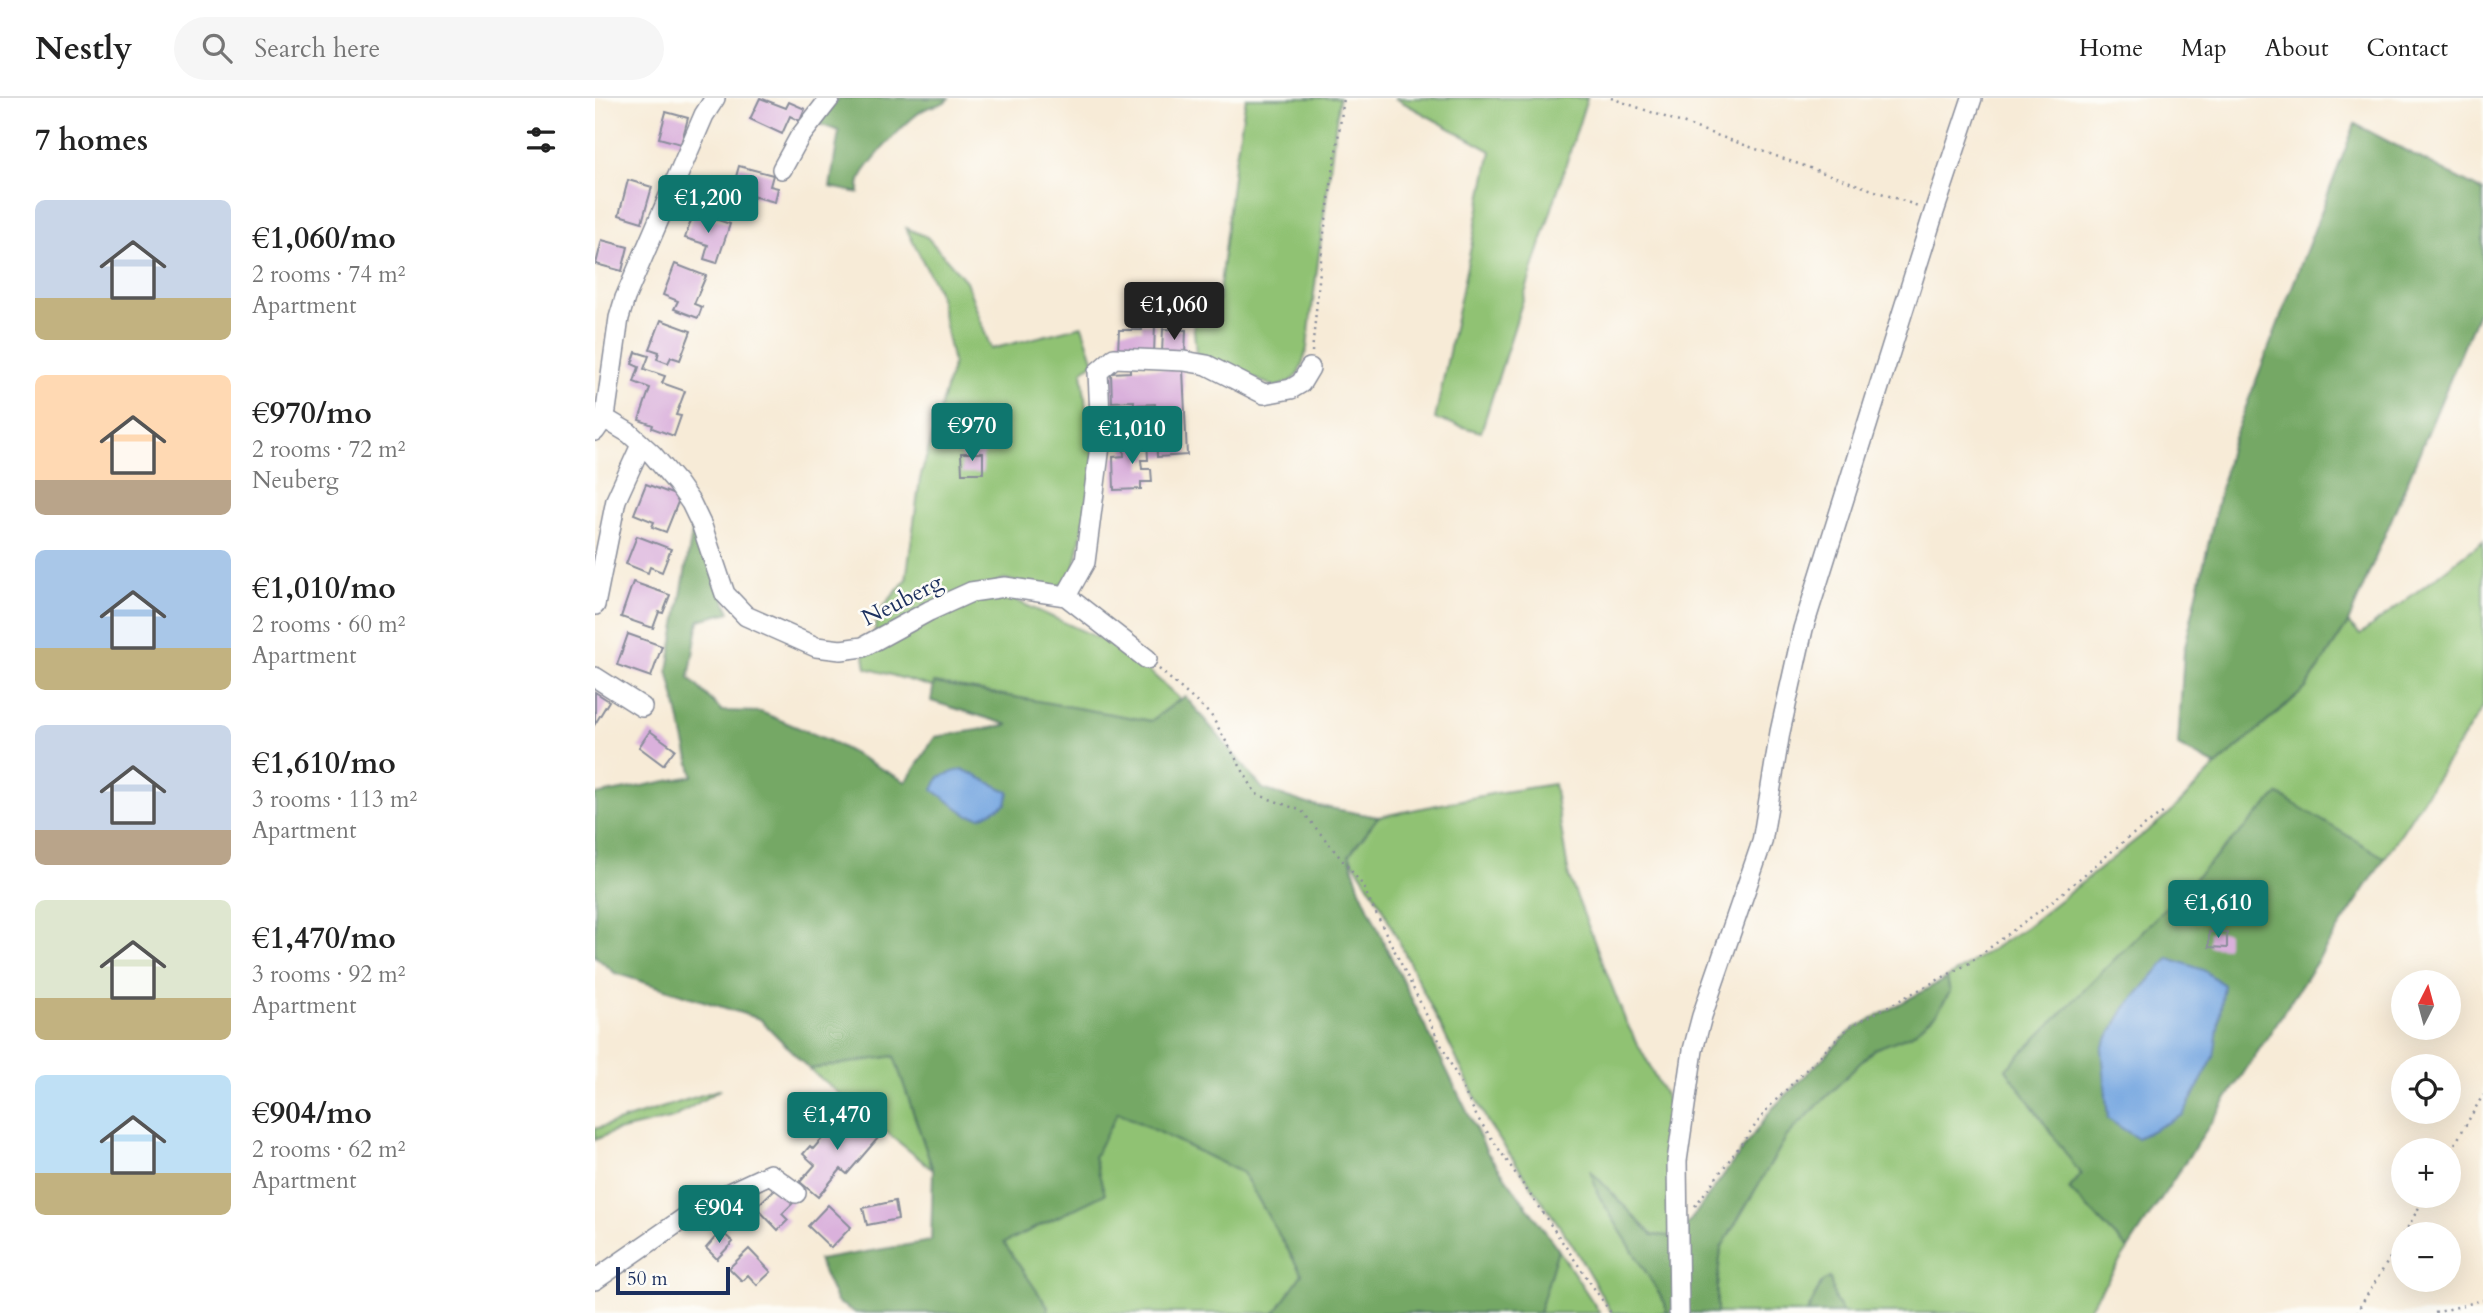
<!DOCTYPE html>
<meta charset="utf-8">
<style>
:root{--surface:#fff;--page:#f6f6f6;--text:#222;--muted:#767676;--line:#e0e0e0;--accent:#0f766e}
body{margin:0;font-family:Cardo,serif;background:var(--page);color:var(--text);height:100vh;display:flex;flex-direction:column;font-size:26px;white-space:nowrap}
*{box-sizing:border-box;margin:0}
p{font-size:23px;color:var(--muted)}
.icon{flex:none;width:38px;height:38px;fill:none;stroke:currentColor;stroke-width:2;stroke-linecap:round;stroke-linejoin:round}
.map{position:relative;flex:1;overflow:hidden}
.drawer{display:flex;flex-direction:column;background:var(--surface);width:595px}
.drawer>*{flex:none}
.needle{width:46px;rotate:6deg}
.controls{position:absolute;left:1796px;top:872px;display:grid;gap:14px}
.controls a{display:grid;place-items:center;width:70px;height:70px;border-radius:50%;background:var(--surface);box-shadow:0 7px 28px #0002;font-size:35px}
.scale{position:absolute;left:21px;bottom:18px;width:114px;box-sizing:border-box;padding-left:7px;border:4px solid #1b2f5e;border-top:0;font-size:19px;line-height:24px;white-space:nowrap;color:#1b2f5e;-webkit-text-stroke:5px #fdfcf7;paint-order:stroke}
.price{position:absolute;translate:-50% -60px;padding:0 16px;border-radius:7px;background:var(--accent);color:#fff;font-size:23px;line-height:46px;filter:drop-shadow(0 2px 4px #0008)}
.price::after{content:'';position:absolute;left:50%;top:42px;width:21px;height:16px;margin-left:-10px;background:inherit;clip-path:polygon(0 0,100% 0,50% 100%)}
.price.current{background:#222;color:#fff}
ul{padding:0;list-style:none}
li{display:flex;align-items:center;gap:21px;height:175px;padding:0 35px}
li span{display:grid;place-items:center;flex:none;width:196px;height:140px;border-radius:10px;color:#555}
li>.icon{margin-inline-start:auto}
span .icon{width:84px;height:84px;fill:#fffc;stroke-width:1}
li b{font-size:30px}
h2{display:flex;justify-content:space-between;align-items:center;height:84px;padding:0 35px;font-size:30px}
header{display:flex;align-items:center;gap:42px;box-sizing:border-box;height:98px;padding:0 35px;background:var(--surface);border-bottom:2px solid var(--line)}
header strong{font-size:33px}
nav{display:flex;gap:38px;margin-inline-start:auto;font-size:24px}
.search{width:490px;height:63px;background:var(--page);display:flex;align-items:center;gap:18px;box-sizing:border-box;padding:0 24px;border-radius:38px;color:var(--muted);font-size:26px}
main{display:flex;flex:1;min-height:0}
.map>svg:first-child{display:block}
.green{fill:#90c273;stroke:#567868;stroke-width:2}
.forest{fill:#74a865;stroke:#486c62;stroke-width:2}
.water{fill:#75a6e0;stroke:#486a9f;stroke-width:2}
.building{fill:#dab1dc}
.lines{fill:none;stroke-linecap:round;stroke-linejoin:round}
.minor-casing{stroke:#898d9a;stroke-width:22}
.path{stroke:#898d9a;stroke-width:2.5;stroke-dasharray:2 5;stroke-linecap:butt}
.minor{stroke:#fff;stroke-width:19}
.labels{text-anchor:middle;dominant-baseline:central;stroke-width:5;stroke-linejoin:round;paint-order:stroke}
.street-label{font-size:23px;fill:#1b2f5e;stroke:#fdfcf7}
</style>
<header>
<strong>Nestly</strong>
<div class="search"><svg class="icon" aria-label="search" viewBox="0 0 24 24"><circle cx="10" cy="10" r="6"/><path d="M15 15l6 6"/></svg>Search here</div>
<nav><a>Home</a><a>Map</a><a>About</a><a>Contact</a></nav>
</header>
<main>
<section class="drawer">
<h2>7 homes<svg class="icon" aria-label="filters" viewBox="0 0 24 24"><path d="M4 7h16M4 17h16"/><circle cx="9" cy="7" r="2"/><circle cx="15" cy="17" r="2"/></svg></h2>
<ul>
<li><span style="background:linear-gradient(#c9d6e8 70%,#c2b280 0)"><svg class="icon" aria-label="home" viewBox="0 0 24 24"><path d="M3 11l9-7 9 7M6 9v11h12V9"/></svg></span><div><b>€1,060/mo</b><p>2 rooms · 74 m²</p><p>Apartment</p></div></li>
<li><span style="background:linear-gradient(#ffd9b3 75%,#b9a48a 0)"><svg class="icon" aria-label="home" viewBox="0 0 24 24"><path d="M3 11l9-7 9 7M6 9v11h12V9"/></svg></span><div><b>€970/mo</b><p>2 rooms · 72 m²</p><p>Neuberg</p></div></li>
<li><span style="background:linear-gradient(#a9c7e8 70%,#c2b280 0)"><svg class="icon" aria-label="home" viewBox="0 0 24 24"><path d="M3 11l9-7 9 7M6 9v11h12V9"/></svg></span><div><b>€1,010/mo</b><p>2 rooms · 60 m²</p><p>Apartment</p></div></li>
<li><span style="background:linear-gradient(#c9d6e8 75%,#b9a48a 0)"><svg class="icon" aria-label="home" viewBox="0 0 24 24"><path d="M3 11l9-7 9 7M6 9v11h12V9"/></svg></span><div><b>€1,610/mo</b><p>3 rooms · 113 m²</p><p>Apartment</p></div></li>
<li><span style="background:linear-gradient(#dfe7d0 70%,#c2b280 0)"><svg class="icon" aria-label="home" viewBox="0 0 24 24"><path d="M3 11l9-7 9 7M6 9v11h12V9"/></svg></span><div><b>€1,470/mo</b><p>3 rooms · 92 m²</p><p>Apartment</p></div></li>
<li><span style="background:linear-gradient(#bfe0f5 70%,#c2b280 0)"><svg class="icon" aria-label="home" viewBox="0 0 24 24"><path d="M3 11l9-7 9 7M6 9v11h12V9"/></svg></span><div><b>€904/mo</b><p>2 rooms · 62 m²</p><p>Apartment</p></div></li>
</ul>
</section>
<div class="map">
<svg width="1888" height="1215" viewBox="0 0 1888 1215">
<rect width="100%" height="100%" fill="#fdfcf7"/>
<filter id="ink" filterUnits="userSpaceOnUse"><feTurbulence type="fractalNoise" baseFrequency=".0143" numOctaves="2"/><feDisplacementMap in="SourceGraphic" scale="14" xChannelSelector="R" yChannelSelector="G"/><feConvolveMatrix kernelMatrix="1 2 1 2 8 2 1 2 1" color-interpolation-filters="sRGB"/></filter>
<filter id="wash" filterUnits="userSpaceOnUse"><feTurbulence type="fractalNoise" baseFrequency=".00686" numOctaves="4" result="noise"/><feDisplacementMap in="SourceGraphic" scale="28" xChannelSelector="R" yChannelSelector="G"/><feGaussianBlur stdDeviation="1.57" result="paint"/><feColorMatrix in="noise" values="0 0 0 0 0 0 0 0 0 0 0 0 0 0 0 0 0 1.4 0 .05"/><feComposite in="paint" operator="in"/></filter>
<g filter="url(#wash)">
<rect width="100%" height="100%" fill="#f7ebd7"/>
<g class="green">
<path d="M651,0H744L712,250C706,272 705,283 680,289L601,256L597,208L623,204L639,69Z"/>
<polygon points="800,0 992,0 886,334 840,321 896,53"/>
<polygon points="311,130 332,139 371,183 396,251 487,228 499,264 487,273 492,318 506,340 478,478 457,492 409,481 279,537 283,515 311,482 325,381 358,266 343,193"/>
<polygon points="1888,443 1888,609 1790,760 1683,697 1486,1077 1474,1091 1533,1151 1491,1215 1248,1215 1240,1202 1235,1180 1227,1184 1212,1215 1122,1215 1122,1190 1126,1150 1192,1038 1279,951 1316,937 1355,894 1352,880 1431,829 1575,715 1621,668 1711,590 1753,525 1765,537"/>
<polygon points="404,497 420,502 532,553 585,601 556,623 340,585 338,589 271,570 269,557 346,513"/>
<polygon points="959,686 974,779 1031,924 1078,1012 1076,1138 1057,1137 996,1074 1004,1098 1070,1205 1072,1215 1017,1215 977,1146 893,1025 786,807 754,757 783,719 901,695"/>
<polygon points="299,958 338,1072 214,971"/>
<polygon points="126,991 78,1020 18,1034 0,1042 0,1031"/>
<polygon points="522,1014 648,1075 707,1176 680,1215 452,1215 452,1209 408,1145 509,1096 499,1059"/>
<polygon points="963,1151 1005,1215 944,1215"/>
</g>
<g class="forest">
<path d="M244,0H354C348,8 338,7 330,11C313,20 280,58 269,74C264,81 264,88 264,95L235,89L244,33L224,26Z"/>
<polygon points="1760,26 1888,93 1888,203 1753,525 1711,590 1621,668 1583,648 1589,553 1635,350"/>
<polygon points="98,429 135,514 104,522 94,580 127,613 166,614 235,643 311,684 340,639 414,627 336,603 339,585 556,623 590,598 668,691 713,706 783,719 754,757 765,791 792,851 892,1054 963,1151 944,1215 680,1215 707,1176 648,1075 523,1014 499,1059 510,1096 409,1145 453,1209 452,1215 261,1215 242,1204 223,1162 336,1143 338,1072 299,958 214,971 165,921 20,875 0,858 0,697 98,678 73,572"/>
<polygon points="1683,696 1790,760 1533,1151 1474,1091 1486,1077 1411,971"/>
<polygon points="1352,880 1355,894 1342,915 1316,937 1279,951 1192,1038 1126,1150 1122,1190 1122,1215 1072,1215 1070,1205 1004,1098 995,1072 1057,1137 1076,1138 1089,1131 1177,1011 1247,941 1260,930"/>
<polygon points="1235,1180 1240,1202 1248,1215 1212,1215 1227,1184"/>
</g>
<g class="water">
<polygon points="367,671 414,694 411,706 386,719 373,717 338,692 344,679"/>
<polygon points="1574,860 1608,872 1629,887 1619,959 1588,1017 1542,1040 1513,1021 1507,950 1530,910"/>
</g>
<g id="blocks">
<g class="building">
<polygon points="165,0 191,10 194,4 210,11 205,23 195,18 187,36 155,21"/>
<polygon points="71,14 93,20 86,46 64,40"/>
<polygon points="144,68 178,77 175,88 183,90 180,104 137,93"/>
<polygon points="33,82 57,89 47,124 24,117"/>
<polygon points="99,114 135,126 122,165 109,161 113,147 90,140"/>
<polygon points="7,142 33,149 27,173 1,166"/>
<polygon points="80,166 111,178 99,206 107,209 103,220 79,211 83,203 68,197"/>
<polygon points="66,222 96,233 85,262 76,259 73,265 62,261 64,254 55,251"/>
<polygon points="547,226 560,226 559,257 523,255 524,232 547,232"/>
<polygon points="568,231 591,232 590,257 567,256"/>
<polygon points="41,254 54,258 49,271 70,278 67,285 90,293 81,317 86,318 79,338 57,330 58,327 44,322 55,290 39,284 44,269 37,266"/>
<polygon points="535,269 588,272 592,357 562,359 560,306 539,307 539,303 517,304 516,275 535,274"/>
<polygon points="552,340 553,362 546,362 547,371 556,371 557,384 546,384 546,391 519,392 518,359 529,358 528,341"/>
<polygon points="366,355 388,355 388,375 367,375"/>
<polygon points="51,386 85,399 71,434 57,429 59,424 39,416"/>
<polygon points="42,438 76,451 67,474 55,469 53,475 31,466"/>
<polygon points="38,484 75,497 68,515 64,514 58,530 26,519"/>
<polygon points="33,536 67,548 56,579 22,567"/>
<polygon points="0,594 14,603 0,626"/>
<polygon points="55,633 80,651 68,667 44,649"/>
<polygon points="1614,834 1632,834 1632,850 1614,849"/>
<polygon points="252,1012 283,1040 252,1076 246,1071 223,1099 205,1084 220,1067 208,1056 215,1048 218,1051"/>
<polygon points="182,1089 198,1105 187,1116 193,1122 183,1132 161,1109"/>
<polygon points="300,1103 303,1121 272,1127 268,1110"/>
<polygon points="233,1107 256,1129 236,1150 213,1128"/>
<polygon points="126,1133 138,1144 122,1161 111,1150"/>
<polygon points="154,1151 176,1174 162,1187 153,1177 147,1183 134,1170"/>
</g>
</g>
</g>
<g filter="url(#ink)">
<use href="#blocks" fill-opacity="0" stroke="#898d9a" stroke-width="2"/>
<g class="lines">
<g class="minor-casing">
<g id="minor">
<polyline points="187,71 204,40 235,0"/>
<polyline points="9,320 34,335 57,356 82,385 96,405 107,428 130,496 151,518 221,549 246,552 268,549 334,513 376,494 410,489 471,498 552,561"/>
<polyline points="0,333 9,320 11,312 24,220 30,200 109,17 120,0"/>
<polyline points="471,498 490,464 506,340 503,274 519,260 589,263 612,267 669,296 696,291 706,285 715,270"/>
<polyline points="0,507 21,402 46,347"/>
<polyline points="0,579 47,609"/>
<polyline points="0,1182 108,1107 175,1076 201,1095"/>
<polyline points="1084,1215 1082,1063 1098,952 1107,918 1167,744 1185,634 1208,531 1339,114 1377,0"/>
</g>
</g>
<g class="path">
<polyline points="1016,0 1323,108"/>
<polyline points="717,254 728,142 749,0"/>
<polyline points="564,571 616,617 661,696 707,713 766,785 882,1019 1016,1215"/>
<polyline points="1853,1058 1888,997"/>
<polyline points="1100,1108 1174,1009 1254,929 1373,866 1459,802 1534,739 1569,714"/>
<polyline points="1809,1136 1831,1097"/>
<polyline points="1761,1215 1808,1139"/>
<polyline points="1840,1215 1888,1202"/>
</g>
<use href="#minor" class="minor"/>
</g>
</g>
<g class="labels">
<g class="street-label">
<text transform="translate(307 502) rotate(-27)">Neuberg</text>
</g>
</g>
</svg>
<div class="controls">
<a><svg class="needle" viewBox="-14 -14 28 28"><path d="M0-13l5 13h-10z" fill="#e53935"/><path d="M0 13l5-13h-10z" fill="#767676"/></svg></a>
<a><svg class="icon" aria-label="locate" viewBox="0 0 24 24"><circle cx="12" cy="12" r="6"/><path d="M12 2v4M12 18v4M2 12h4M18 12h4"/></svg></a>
<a>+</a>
<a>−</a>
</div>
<div class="scale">50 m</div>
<b class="price" style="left:113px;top:137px">€1,200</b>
<b class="price current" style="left:579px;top:244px">€1,060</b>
<b class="price" style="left:377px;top:365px">€970</b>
<b class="price" style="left:537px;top:368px">€1,010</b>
<b class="price" style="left:1623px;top:842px">€1,610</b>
<b class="price" style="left:242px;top:1054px">€1,470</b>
<b class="price" style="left:124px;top:1147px">€904</b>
</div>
</main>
